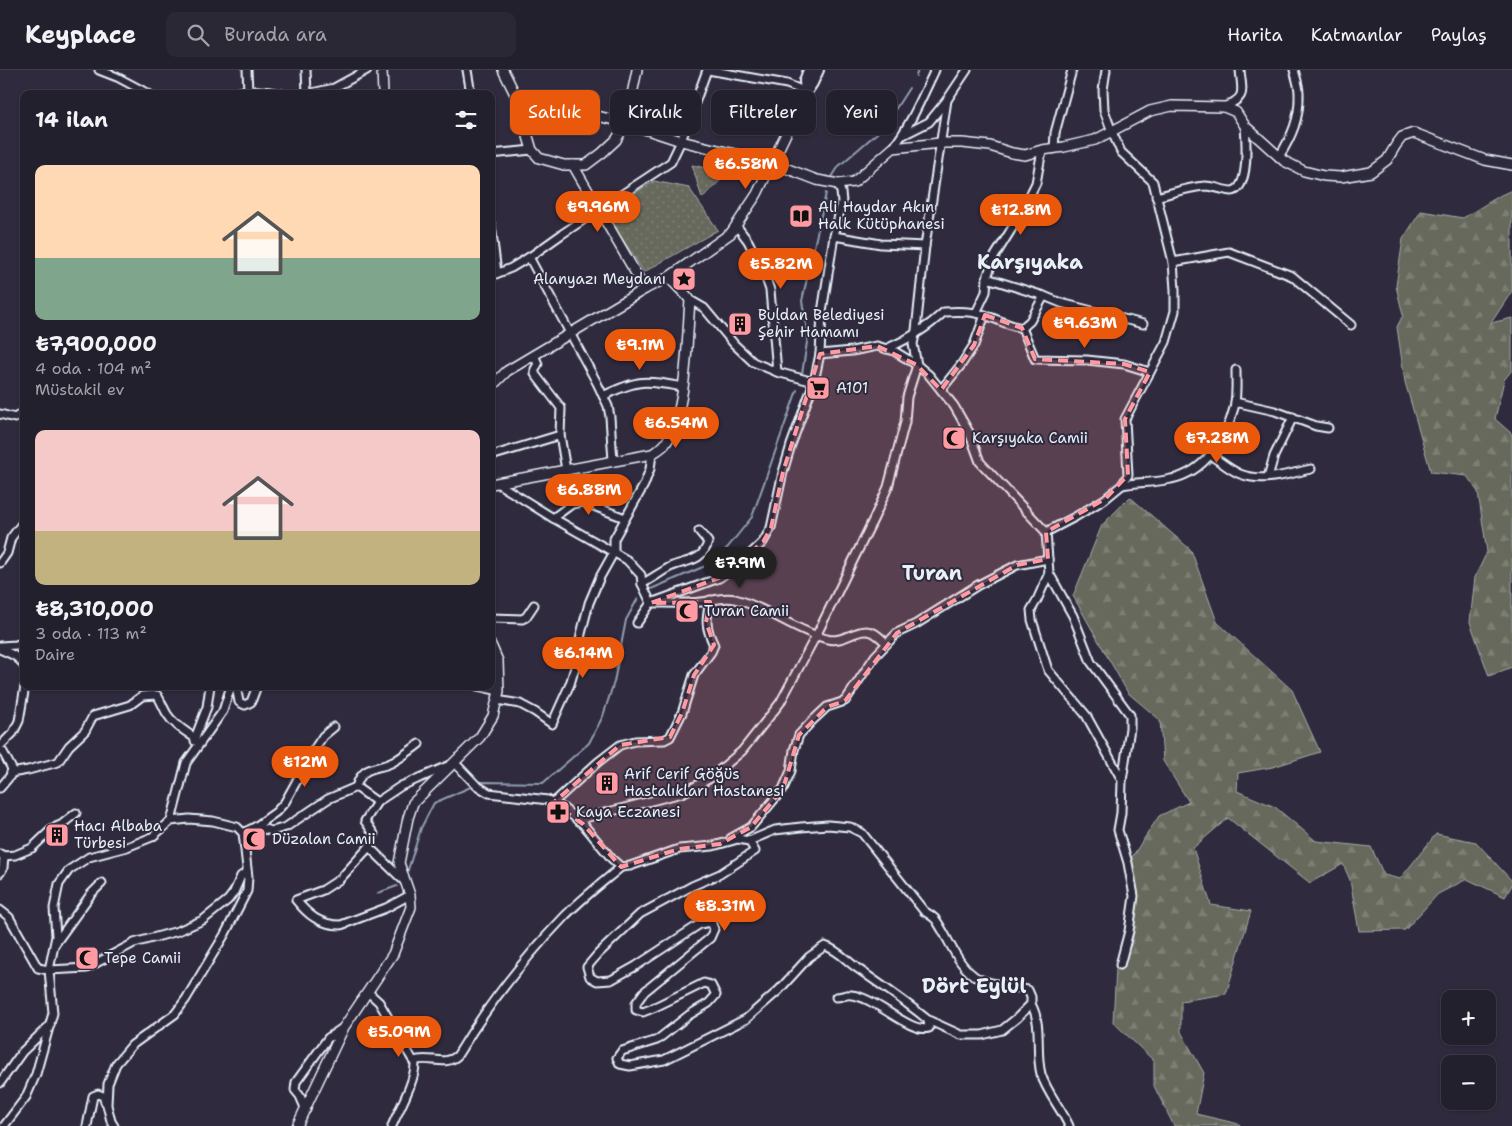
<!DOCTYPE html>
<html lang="tr">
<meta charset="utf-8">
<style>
:root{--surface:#23202e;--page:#2b2836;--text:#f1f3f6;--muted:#a3a3aa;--line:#403e4a;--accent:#ea580c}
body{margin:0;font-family:"Shantell Sans",sans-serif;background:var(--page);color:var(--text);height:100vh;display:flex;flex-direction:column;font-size:19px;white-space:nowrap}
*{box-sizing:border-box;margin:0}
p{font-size:16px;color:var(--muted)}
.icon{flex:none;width:28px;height:28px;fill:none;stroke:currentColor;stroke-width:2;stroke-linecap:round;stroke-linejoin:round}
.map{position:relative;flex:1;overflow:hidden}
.drawer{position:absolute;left:20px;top:20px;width:475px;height:600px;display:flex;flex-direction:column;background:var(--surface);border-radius:10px;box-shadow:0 1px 4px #0004,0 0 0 1px var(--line)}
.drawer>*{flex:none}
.banner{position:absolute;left:510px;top:20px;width:475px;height:45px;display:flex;gap:10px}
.buttons{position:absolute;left:1441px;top:920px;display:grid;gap:10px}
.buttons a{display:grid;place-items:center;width:55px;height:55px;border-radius:10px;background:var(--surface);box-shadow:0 1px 4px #0004,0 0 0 1px var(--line);font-size:25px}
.price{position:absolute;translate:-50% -42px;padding:0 11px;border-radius:18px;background:var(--accent);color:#fff;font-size:16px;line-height:32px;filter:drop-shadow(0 1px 2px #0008)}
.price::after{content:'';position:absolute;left:50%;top:30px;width:15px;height:11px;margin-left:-8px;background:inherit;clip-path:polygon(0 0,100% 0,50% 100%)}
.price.active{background:#222;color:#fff}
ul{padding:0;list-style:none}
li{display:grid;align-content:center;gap:10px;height:265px;padding:0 15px}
li span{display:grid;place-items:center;height:155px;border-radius:10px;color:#555}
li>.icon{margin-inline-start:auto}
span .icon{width:90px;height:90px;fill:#fffc;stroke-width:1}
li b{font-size:21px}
h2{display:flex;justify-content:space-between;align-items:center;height:60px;padding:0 15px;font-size:21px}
.tag{padding:0 18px;border-radius:10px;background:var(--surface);box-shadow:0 1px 4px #0004,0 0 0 1px var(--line);font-size:18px;line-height:45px}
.tag.active{background:var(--accent);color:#fff}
header{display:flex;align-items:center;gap:30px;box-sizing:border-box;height:70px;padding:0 25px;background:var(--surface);border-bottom:1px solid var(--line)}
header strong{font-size:24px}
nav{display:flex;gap:28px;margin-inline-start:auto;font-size:18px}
.search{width:350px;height:45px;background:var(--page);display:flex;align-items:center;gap:12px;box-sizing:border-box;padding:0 18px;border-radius:10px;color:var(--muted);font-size:19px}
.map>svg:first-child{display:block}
.forest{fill:url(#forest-firs);stroke:#a7adaa}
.park{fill:url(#park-dots);stroke:#a7adaa}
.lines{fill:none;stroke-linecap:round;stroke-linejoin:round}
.stream{stroke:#919eb1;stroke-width:2}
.minor-casing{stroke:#e8f1f8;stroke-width:11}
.tertiary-casing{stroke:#e8f1f8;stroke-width:12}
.secondary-casing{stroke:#e8f1f8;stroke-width:14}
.minor{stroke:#2f2a3d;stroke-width:7}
.tertiary{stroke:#2f2a3d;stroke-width:9}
.secondary{stroke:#2f2a3d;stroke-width:10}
.marked{fill:#ff9aa2;fill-opacity:0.2;stroke:#ff9aa2;stroke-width:4;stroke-dasharray:10 6;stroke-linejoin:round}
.labels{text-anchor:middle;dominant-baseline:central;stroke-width:4;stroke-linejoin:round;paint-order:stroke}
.poi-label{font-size:15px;fill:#e8f1f8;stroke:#2f2a3d;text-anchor:start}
.district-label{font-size:20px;font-weight:bold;fill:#e8f1f8;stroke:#2f2a3d}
</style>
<header>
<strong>Keyplace</strong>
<div class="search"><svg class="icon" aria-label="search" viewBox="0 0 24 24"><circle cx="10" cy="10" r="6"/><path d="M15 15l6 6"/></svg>Burada ara</div>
<nav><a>Harita</a><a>Katmanlar</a><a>Paylaş</a></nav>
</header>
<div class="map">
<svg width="1512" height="1056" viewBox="0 0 1512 1056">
<defs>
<pattern id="forest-firs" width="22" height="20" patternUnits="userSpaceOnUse" patternTransform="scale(1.25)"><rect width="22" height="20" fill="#66695b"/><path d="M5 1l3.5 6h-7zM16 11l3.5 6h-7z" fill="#7c7f73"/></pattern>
<pattern id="park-dots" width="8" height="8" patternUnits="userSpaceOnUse" patternTransform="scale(1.25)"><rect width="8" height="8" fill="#66695b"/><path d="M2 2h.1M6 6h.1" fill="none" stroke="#7c7f73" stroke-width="1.8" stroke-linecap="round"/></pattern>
</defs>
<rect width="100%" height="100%" fill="#2f2a3d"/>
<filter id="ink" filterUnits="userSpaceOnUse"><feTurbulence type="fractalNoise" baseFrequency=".02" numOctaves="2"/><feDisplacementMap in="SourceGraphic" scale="10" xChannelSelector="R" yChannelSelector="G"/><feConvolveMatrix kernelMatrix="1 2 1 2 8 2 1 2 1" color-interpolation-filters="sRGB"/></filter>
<g filter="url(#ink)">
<g class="forest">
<polygon points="1512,120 1512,221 1491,253 1512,248 1512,300 1504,310 1495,349 1512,364 1512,597 1489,606 1470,552 1475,507 1487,482 1478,422 1467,406 1431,402 1405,312 1397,257 1403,245 1396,216 1403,169 1421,141 1463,148 1501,125"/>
<polygon points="1130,427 1191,480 1217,552 1292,620 1320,682 1273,697 1238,703 1237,721 1275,737 1316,771 1371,777 1384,805 1400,809 1436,764 1476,772 1512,811 1512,815 1505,827 1467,809 1438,824 1405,860 1359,861 1350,810 1343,794 1310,813 1228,748 1193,778 1211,835 1251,841 1226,924 1181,931 1181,962 1204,1003 1196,1044 1239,1054 1241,1056 1174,1056 1154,1016 1154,991 1113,952 1116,899 1133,872 1130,790 1159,746 1189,732 1163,691 1160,650 1128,623 1073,526 1102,455"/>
</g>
<g class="park">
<polygon points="692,95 728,103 702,128"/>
<polygon points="654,111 689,118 718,160 644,202 605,142"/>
</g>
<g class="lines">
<g class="stream">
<polyline points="916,6 918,0"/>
<polyline points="832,107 839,96 884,57 909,18"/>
<polyline points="802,304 808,266 802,231 826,123"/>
<polyline points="651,519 710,494 728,477 752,447 797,320"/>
<polyline points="478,714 481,712 543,713 589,673 603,646 614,612 626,550 638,528"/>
<polyline points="408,800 421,758 434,733 473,716"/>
<polyline points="378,823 397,816"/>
</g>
<g class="minor-casing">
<g id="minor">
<polyline points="99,0 117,7 149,24"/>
<polyline points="247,0 248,21"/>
<polyline points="306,0 307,24"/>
<polyline points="467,0 471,24"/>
<polyline points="708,0 787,14 806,22"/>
<path d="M232,24C247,18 266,21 282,24"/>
<polyline points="307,24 334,18 367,0"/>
<path d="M1224,37C1247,27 1242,23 1240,0"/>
<polyline points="903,65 929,52 947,30 967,0"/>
<path d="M893,78C911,54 922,27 935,0"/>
<polyline points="1054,79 1055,63 1072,0"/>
<polyline points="491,84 532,80"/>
<path d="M1279,87C1292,66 1300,48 1299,23C1299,16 1296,7 1294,0"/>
<path d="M1156,127C1172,123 1189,117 1205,116C1215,116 1224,121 1232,121C1250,119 1246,69 1245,56"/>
<polyline points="491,155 497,203"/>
<polyline points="736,155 748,171 763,200 770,220 777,302"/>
<polyline points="834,166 881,174 925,176"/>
<polyline points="529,187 597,313 608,336 610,347 613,391"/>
<polyline points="1173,192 1229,182 1292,206 1351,255"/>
<polyline points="491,206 511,198 531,186 562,164 671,92 681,71 707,0"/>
<polyline points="987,208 1044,226 1061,233 1143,254"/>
<polyline points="690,230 704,238 734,274 753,292 777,302 814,312"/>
<polyline points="976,243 986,222 987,208 993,189 1019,147 1036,113 1042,80"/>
<polyline points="1022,258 1035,289 1087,290 1124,294 1150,302"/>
<path d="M886,279C909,269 926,259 944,242C957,241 972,241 984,245C998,249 1006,255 1022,258L1030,251L1044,226"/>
<polyline points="820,284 852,281 877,276 894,281 917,295 929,305 954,336 969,362 980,392 1046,462 1049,503 1073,546 1091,592 1130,645 1130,658 1122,711 1121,743 1118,760 1128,793 1134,826 1129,861 1120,895"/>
<polyline points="534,285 538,294 535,299 535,304 561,338 560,365 566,400"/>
<polyline points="941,320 961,295 974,275 985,245"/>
<path d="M603,326C638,309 645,310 682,317"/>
<polyline points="1235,332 1275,341 1316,356 1328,358"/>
<polyline points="0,344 15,348 24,341"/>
<path d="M1210,385C1220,391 1230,400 1240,404C1263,413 1288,404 1311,399"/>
<polyline points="491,386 560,365"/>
<polyline points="1268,407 1274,386 1293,347"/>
<path d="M497,413L553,448L627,490L641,505L642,514L651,533C667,533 685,534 701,532C712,531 723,526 735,529C766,537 796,561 827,569C844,574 859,555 874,563C879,566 883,570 886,573"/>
<path d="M1122,415C1138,412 1155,413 1171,409C1204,403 1226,369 1234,338C1237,327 1236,312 1236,300"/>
<polyline points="553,448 572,434 583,432 625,448"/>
<polyline points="1046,462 1075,447 1105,429 1122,415 1128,405 1125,349 1166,272 1175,241 1175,220 1173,192 1153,112 1121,82 1112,62 1104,40 1103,20 1106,0"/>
<polyline points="0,493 7,483 11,468 24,451"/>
<polyline points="1049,503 1037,530 1031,540 1032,550 1048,600 1086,645 1122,710"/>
<path d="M642,514C651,509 661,502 670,497C686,490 703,492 708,472L699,461"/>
<polyline points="491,548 522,549 526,547 534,535"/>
<polyline points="637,553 651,533 719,508 741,493 763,472 771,458 783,402 791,375 814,312 820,284 822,242 834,166 842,132 841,122 838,114"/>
<polyline points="0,576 16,575 24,572"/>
<path d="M0,579C10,584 19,586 24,596"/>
<polyline points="236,616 239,632 245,635 251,632 257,616"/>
<polyline points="477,616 499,621"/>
<polyline points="497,630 520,634 535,642 552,654 570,614 576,594 581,564 589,533 600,507 614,482 614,469 644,415 650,399 652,384"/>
<polyline points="195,671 195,668 207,637 210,616"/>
<polyline points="0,676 13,663 19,651 25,616"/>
<polyline points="0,680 3,682 12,699 10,706 0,718"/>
<path d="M11,703L28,700L58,692L69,676L85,661L93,646L130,635L142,626L157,625C161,631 163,637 167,644C173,654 185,661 195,668"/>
<path d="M356,717C363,694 375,701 393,692C402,687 411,680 419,674"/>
<path d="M377,732L365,751L374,764L369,777L340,809L323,820L296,830C308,845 320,855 341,855L386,838L410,825"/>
<path d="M553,733L598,692L620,675L635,671L664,670L670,667L682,643L694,605L711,582L714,575C705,556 706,551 710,530"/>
<polyline points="577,750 682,723 709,709 742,681 780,633 819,560 874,448 888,417 905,352 907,327 917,295 913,274 916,260 925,176 947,30"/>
<polyline points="171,751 186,693 223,641 231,616"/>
<polyline points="255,757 276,742 285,732 315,678 323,666 334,657"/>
<path d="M243,763L255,757L272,761L286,757L328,729L356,717L377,732L401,716L455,693L476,715L489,723L548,730L563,738L583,754L612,789L621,797L630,796L679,779L713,776L738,769L749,771L755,781L720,804L692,816L640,844L598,884L587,897L590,907L597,911L611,910L636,896L700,854L711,852L714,859L710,868L644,922L636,933V940L643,942L653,938L704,913L711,915L716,925L709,933L689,945L657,970L622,981L617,988L620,994L630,996L664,990L746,949L779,920L809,887L825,876C838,880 847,891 857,898C881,915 905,931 928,950L929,958C910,964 874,926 851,925C847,924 841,927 836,927"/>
<polyline points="731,768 751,757 783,719 791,701 794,680 799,665 812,651 827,637 845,631 875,586 897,563 916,554 978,515 1017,495 1048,489"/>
<path d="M749,771L775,760L801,757L828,755L850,757L862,763L924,841C928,844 933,846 936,850C950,870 957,897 979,909C992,915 1013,916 1028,920L1031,927V934L1017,948L1002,960L982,965H961L928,950"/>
<polyline points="369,777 405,812"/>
<polyline points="4,786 15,785 32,778 53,758 61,755 76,743"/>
<polyline points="0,803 3,798 4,786 0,784"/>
<polyline points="0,840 9,847 38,898 49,900 87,898 134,873 178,861 203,850 228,830 234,822 241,806 247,802"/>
<polyline points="55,874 91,824 102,813"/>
<path d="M368,922L379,932L415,994C415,1012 399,1039 392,1056"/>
<path d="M1031,934C1043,955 1035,981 1041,1004C1047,1023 1061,1038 1069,1056"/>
<path d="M414,991C429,985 444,997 457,986C487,936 523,890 564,847C581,829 602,813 621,797"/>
<polyline points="0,1013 22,982 50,955"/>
<polyline points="306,1040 300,1026 295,1020 296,1012 328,968 344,957"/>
<polyline points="4,1056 26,1027 36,1004 53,943 49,900 56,866 54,838 59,814 69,800 89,787 127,777 152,767 171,751 189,749 213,751 237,757 243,763 248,807 247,821 225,864 186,929 175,944 132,975 116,994 108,1014 107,1035 111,1051 114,1056"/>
<polyline points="87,1056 93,1026 98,1024 103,1026 105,1032"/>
</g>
</g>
<g class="tertiary-casing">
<g id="tertiary">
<polyline points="382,0 383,24"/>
<polyline points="503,0 516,26 532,80 539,88 564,95 586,95 602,83 616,70 626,53 637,0"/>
<polyline points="516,26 626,53 681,71 772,93 817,110 838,114 854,112 893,78 940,73 962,73 990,76 1012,83 1025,85 1042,80 1064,77 1095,70 1150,41 1172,36 1224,37 1236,42 1245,56 1284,91 1304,101 1324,106 1341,107 1371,102 1387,90 1396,75 1402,67 1414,63 1485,90 1512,95"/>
<polyline points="573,95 645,219"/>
<polyline points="491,317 507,301 645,219 669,207 731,163 757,124 806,22"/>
<path d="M491,414L652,384C656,381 662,378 665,374C687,345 687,267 690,230C684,221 675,216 669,207"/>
<polyline points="297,1056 344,957 393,884 411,837 410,825 399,793 408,748 413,733 480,667 493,646 499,621 498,591 491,575"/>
</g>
</g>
<g class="secondary-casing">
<g id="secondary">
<polyline points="806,22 812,13 818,0"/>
<polyline points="806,22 805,11 809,0"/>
</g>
</g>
<use href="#minor" class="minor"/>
<use href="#tertiary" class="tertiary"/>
<use href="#secondary" class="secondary"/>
</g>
</g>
<path class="marked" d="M985,245L1022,258L1035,289L1124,294L1150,302L1125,349L1128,405L1105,429L1046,462L1048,489L1017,495L897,563L845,631L827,637L799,665L783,719L751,757L720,774L679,779L621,797L583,754L553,733L620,675L670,667L682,643L694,605L714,575L706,552L710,532L651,533L719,508L763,472L771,458L783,402L820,284L877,276L917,295L941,320L974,275Z"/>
<defs>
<g id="library-square" transform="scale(1.25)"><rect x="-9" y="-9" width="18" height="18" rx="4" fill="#ff9aa2" stroke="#2f2a3d"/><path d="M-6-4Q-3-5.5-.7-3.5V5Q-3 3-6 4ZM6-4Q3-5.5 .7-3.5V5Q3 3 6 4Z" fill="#111"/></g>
<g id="sight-square" transform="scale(1.25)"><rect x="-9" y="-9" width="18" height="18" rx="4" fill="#ff9aa2" stroke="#2f2a3d"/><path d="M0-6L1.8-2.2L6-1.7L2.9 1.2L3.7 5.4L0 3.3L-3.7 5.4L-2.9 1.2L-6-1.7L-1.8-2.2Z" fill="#111"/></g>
<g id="building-square" transform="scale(1.25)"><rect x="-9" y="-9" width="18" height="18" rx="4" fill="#ff9aa2" stroke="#2f2a3d"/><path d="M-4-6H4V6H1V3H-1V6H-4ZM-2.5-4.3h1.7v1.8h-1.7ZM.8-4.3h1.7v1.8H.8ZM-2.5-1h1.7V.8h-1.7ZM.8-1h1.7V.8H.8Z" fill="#111"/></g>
<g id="supermarket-square" transform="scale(1.25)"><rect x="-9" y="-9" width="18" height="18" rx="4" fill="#ff9aa2" stroke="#2f2a3d"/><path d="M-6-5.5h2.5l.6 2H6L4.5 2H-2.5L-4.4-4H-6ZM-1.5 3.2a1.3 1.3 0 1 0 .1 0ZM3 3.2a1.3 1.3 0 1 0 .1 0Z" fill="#111"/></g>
<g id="mosque-square" transform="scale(1.25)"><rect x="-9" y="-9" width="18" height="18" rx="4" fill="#ff9aa2" stroke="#2f2a3d"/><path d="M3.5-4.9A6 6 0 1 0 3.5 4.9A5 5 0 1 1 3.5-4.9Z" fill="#111"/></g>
<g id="pharmacy-square" transform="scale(1.25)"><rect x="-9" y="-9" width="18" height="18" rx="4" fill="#ff9aa2" stroke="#2f2a3d"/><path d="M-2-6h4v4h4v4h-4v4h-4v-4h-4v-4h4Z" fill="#111"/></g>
</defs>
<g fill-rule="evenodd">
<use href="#library-square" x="801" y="146"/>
<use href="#sight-square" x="684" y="209"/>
<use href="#building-square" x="740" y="254"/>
<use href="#supermarket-square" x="818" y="318"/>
<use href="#mosque-square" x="954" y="368"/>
<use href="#mosque-square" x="687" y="541"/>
<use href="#building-square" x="607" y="713"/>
<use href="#pharmacy-square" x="558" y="742"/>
<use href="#building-square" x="57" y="765"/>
<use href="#mosque-square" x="254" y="769"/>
<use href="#mosque-square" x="87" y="888"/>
</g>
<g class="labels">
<g class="poi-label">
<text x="818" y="137">Ali Haydar Akın<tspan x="818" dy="17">Halk Kütüphanesi</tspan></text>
<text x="666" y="209" text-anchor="end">Alanyazı Meydanı</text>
<text x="758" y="245">Buldan Belediyesi<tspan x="758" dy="17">Şehir Hamamı</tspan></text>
<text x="836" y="318">A101</text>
<text x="972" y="368">Karşıyaka Camii</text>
<text x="704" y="541">Turan Camii</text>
<text x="624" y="704">Arif Cerif Göğüs<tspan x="624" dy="17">Hastalıkları Hastanesi</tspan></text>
<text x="576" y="742">Kaya Eczanesi</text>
<text x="74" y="756">Hacı Albaba<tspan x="74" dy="17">Türbesi</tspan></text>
<text x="272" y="769">Düzalan Camii</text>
<text x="104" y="888">Tepe Camii</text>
</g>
<g class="district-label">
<text x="1030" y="192">Karşıyaka</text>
<text x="932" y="503">Turan</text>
<text x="974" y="916">Dört Eylül</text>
</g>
</g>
</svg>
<div class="buttons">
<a>+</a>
<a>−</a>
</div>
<b class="price" style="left:746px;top:120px">₺6.58M</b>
<b class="price" style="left:598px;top:163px">₺9.96M</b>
<b class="price" style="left:1021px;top:166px">₺12.8M</b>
<b class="price" style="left:781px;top:220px">₺5.82M</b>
<b class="price" style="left:1085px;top:279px">₺9.63M</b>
<b class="price" style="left:640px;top:301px">₺9.1M</b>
<b class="price" style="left:676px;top:379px">₺6.54M</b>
<b class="price" style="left:1217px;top:394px">₺7.28M</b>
<b class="price" style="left:589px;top:446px">₺6.88M</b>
<b class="price active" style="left:740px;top:519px">₺7.9M</b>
<b class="price" style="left:583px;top:609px">₺6.14M</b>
<b class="price" style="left:305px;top:718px">₺12M</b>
<b class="price" style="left:725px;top:862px">₺8.31M</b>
<b class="price" style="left:399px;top:988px">₺5.09M</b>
<div class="banner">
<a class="tag active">Satılık</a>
<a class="tag">Kiralık</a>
<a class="tag">Filtreler</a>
<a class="tag">Yeni</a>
</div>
<section class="drawer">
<h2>14 ilan<svg class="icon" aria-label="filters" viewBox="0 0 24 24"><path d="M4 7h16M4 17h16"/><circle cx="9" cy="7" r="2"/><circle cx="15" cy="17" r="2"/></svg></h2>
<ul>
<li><span style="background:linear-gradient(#ffd9b3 60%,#7fa58c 0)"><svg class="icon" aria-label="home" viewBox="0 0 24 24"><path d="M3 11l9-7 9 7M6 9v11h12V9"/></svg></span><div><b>₺7,900,000</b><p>4 oda · 104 m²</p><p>Müstakil ev</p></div></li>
<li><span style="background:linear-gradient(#f6c9c9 65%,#c2b280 0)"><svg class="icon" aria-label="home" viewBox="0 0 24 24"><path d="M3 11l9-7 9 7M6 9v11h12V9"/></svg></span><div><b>₺8,310,000</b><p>3 oda · 113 m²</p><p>Daire</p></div></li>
</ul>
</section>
</div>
